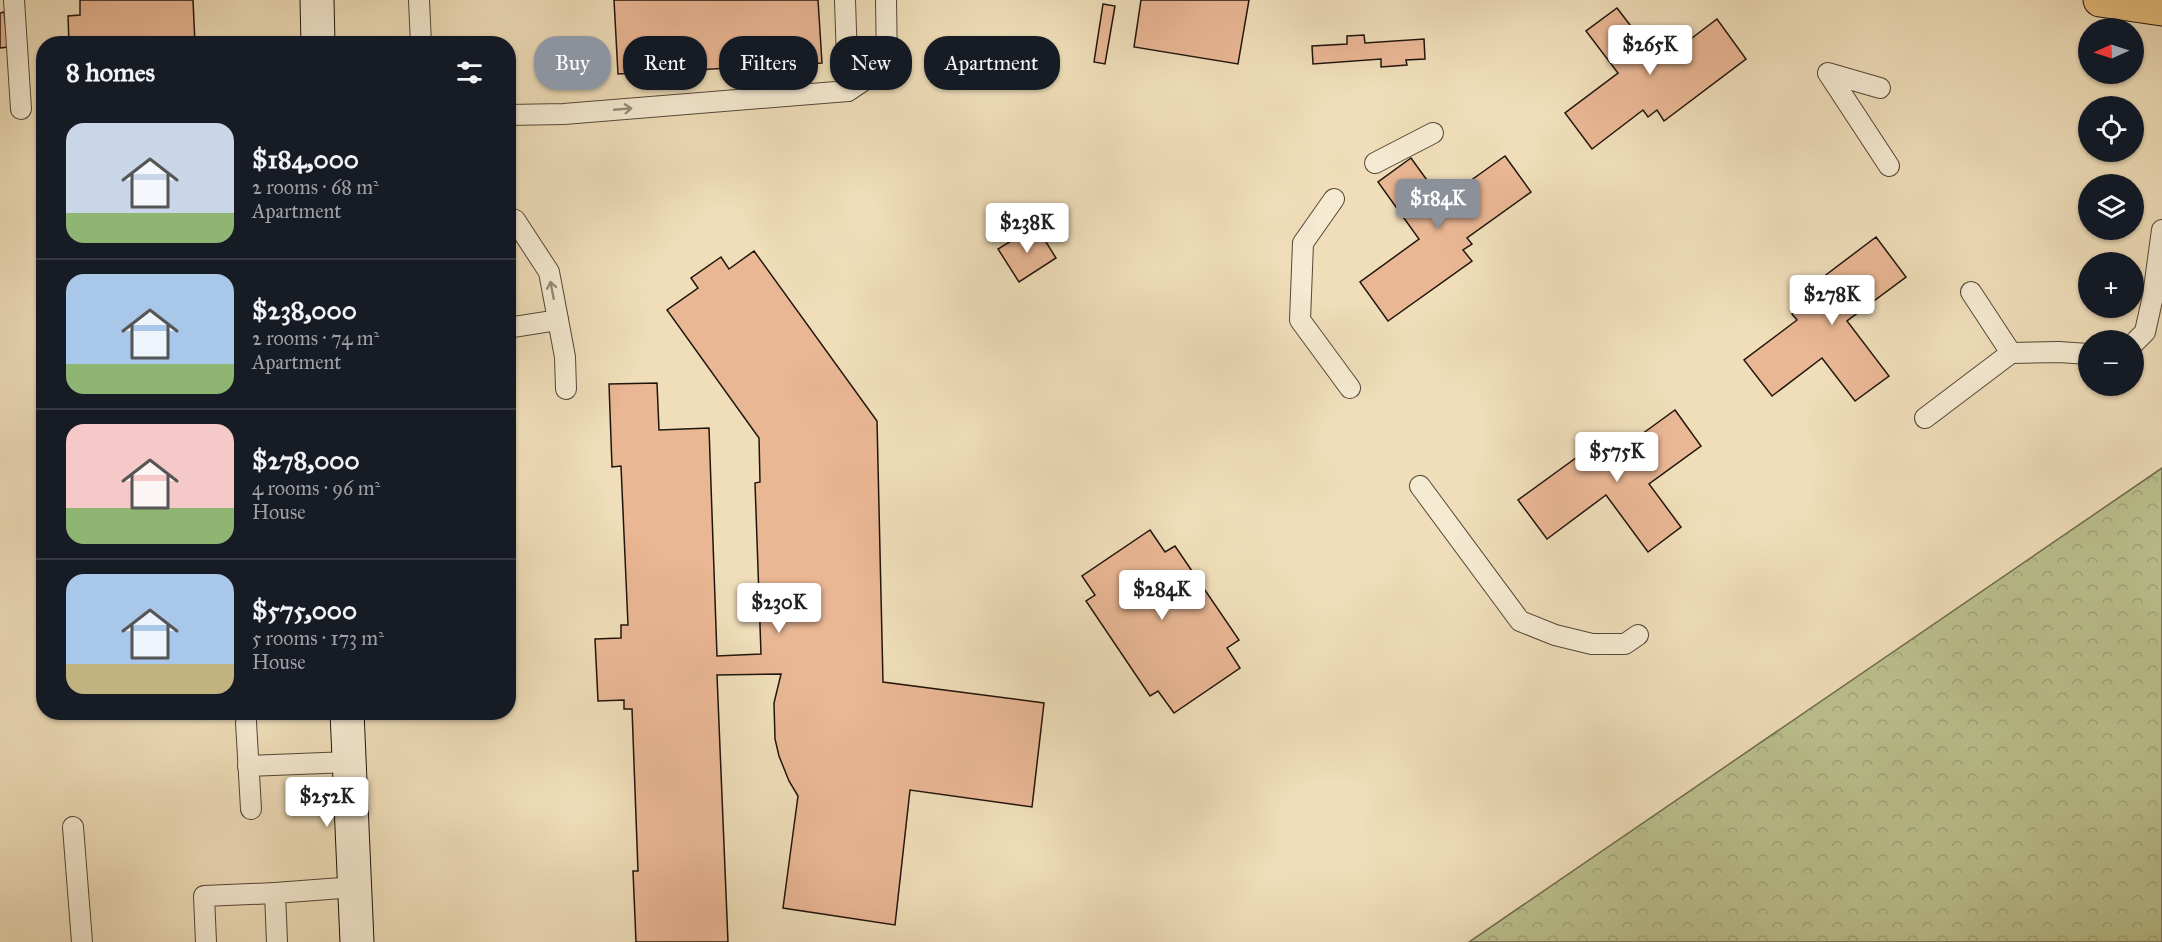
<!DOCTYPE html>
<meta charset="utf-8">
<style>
:root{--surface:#171b24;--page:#242831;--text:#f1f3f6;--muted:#9ea1a6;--line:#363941;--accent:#8c9099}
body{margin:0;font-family:"IM FELL Great Primer",serif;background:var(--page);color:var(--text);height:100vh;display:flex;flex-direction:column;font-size:22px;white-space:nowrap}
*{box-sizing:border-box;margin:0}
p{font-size:20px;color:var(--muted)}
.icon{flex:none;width:33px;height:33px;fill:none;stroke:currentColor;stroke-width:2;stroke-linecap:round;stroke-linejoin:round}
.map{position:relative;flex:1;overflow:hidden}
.side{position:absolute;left:36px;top:36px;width:480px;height:684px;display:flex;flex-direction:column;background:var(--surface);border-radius:24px;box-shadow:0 2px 4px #0004}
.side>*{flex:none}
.guide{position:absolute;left:534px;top:36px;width:570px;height:54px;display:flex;gap:12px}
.needle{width:39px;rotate:267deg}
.buttons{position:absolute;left:2078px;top:18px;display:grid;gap:12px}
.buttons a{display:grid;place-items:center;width:66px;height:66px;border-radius:50%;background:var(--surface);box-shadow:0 2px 4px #0004;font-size:30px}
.price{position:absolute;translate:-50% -51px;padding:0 14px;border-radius:6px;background:#fff;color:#222;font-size:20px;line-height:39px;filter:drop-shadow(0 2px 3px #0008)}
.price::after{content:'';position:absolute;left:50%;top:36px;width:18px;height:14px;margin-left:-9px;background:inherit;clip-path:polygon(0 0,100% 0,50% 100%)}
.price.current{background:var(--accent);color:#fff}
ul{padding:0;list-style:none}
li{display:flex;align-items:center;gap:18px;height:150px;padding:0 30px}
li+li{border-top:2px solid var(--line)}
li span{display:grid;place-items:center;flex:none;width:168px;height:120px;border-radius:18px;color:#555}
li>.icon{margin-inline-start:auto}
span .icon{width:72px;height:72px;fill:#fffc;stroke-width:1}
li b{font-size:26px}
h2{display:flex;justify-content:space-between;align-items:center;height:72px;padding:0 30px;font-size:26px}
.chip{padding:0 21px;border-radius:24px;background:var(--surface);box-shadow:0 2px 4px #0004;font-size:21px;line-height:54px}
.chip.current{background:var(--accent);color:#fff}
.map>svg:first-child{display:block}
.forest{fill:url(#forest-crowns);stroke:#6e6b4d;stroke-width:1.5}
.building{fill:#eab795;stroke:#20150c;stroke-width:1.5}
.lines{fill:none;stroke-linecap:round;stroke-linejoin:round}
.service-casing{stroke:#544737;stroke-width:22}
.secondary-casing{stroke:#20150c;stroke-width:35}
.primary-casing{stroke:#20150c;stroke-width:35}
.service{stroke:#f5ead2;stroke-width:20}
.secondary{stroke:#f5ead2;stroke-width:33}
.primary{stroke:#e8bf7c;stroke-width:33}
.oneway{stroke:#958a79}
</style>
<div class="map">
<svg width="2162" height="942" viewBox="0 0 2162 942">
<defs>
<pattern id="forest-crowns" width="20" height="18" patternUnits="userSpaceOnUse" patternTransform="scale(1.5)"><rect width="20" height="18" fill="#bbc18e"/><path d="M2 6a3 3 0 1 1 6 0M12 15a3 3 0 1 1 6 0" fill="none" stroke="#a0a579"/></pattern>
</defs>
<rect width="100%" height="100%" fill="#efdeb9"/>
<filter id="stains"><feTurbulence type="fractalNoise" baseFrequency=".00333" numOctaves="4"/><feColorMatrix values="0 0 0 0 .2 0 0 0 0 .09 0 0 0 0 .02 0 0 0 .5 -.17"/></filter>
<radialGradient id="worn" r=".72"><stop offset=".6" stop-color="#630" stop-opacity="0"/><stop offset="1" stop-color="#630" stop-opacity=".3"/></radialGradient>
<polygon class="forest" points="2162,468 2162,942 1469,942"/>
<g class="building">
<polygon points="80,0 193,0 195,44 69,44 68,16 80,15"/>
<polygon points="614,0 818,0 822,63 618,74"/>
<polygon points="1141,0 1249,0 1238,64 1134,47"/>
<polygon points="1103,4 1115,6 1105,64 1094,62"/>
<polygon points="1617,8 1659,63 1717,19 1746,59 1664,121 1657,110 1648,117 1643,110 1592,149 1565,113 1618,73 1586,31"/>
<polygon points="4,12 8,47 0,48 0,13"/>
<polygon points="1364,35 1365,43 1424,39 1425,59 1406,60 1407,65 1381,67 1381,59 1313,64 1312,46 1347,44 1347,36"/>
<polygon points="1505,156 1531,192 1467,238 1472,244 1463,250 1472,261 1388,321 1360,282 1419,239 1378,182 1411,158 1442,201"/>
<polygon points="1036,226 1056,258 1019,282 998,249"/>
<polygon points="1876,237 1906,277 1847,321 1889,376 1855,401 1822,358 1772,396 1744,360 1797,320 1792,314 1801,307 1794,299"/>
<polygon points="754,251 877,421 883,682 1044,703 1032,807 910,790 895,925 783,908 798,796 789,781 779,756 775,739 774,703 781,674 717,675 728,942 636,942 633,871 638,871 632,709 624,709 624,700 598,701 595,639 621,638 621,625 628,625 621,466 612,467 609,384 657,383 659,430 709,428 717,656 761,654 755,483 760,482 759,438 667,310 698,288 691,278 721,257 729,269"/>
<polygon points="1675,410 1701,446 1649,484 1681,527 1648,552 1606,495 1547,539 1518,500 1602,439 1610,450 1617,445 1620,450"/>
<polygon points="1150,530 1165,552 1175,546 1239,640 1227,648 1240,668 1174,713 1158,691 1150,696 1086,601 1095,595 1082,576"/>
</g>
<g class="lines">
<g class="service-casing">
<g id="service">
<polyline points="14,0 21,109"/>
<polyline points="419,0 421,44"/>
<polyline points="1880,88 1828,73 1889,166"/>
<polyline points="848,91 887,65 886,0"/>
<polyline points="508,115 564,114 848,91 845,0"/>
<polyline points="1375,163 1433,133"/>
<polyline points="1334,199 1303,243 1300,320 1350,388"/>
<polyline points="508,217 515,220 549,272 565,357 566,389"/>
<polyline points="508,328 558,320"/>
<polyline points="2133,344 2145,332 2153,296 2162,230"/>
<polyline points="2011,353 2059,352 2088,354"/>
<polyline points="1925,418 2011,353 1971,292"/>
<polyline points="1420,486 1520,621 1555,635 1592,644 1625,644 1638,635"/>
<polyline points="246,722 251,809"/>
<polyline points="248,766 349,762"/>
<polyline points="73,827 82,942"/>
<polyline points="206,942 204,896 275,893"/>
<polyline points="277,942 275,893 355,887"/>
</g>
</g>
<g class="secondary-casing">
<g id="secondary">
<polyline points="317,0 318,44"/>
<polyline points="347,712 357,942"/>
</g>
</g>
<g class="primary-casing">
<polyline id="primary" points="2100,0 2162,9"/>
</g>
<use href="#service" class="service"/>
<use href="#secondary" class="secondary"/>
<use href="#primary" class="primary"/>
</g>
<defs><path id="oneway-shaft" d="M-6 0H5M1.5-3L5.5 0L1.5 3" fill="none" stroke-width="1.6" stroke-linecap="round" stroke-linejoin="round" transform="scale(1.5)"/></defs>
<g class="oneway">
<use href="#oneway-shaft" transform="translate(623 109) rotate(-5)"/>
<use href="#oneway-shaft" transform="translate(552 290) rotate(-101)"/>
</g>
<rect width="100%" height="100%" filter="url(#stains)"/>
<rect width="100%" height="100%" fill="url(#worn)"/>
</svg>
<div class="buttons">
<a><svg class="needle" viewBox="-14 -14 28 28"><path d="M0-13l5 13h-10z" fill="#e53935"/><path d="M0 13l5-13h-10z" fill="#9ea1a6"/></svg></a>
<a><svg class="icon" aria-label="locate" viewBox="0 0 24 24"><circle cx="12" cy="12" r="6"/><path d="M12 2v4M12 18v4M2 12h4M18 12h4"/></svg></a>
<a><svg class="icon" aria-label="layers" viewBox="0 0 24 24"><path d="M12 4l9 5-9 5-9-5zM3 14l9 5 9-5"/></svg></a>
<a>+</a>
<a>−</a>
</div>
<b class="price" style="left:1650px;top:76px">$265K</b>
<b class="price current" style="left:1438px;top:230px">$184K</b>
<b class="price" style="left:1027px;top:254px">$238K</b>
<b class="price" style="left:1832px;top:326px">$278K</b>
<b class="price" style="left:1617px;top:483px">$575K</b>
<b class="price" style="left:1162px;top:621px">$284K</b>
<b class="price" style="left:779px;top:634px">$230K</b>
<b class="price" style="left:327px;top:828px">$252K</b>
<div class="guide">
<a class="chip current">Buy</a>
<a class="chip">Rent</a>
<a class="chip">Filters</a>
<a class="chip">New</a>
<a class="chip">Apartment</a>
</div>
<section class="side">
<h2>8 homes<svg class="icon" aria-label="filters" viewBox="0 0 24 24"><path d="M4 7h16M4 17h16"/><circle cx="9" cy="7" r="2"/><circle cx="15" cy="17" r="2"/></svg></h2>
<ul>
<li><span style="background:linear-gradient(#c9d6e8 75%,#8fb573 0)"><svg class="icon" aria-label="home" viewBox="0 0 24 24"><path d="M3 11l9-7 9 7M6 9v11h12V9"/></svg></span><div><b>$184,000</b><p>2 rooms · 68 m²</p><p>Apartment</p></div></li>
<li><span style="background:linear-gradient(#a9c7e8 75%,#8fb573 0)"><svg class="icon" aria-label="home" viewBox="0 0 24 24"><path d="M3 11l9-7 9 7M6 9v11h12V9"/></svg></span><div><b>$238,000</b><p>2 rooms · 74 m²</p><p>Apartment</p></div></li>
<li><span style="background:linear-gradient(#f6c9c9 70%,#8fb573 0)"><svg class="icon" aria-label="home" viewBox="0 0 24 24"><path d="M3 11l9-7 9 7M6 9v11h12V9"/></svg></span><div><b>$278,000</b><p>4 rooms · 96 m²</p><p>House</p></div></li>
<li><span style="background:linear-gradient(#a9c7e8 75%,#c2b280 0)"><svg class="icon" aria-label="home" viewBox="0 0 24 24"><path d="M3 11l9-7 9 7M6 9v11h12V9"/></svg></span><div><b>$575,000</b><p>5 rooms · 173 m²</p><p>House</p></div></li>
</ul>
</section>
</div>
